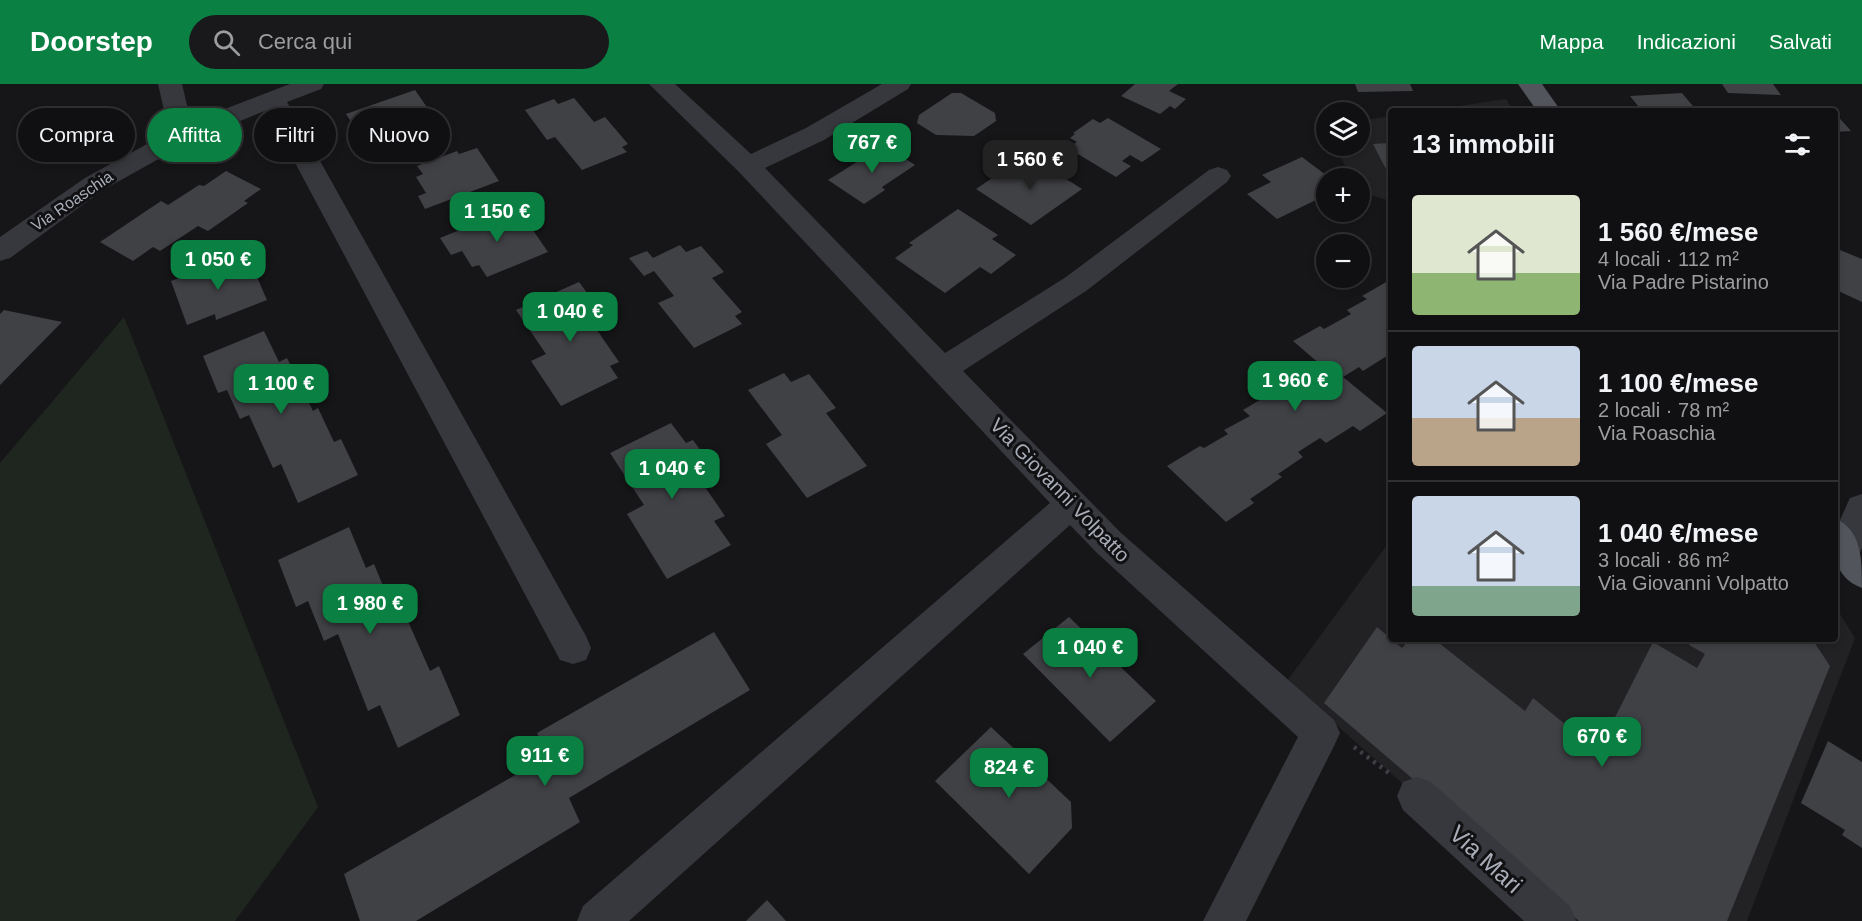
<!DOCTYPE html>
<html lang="it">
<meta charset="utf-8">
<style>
:root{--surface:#101012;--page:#19191b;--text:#f1f3f6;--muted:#9c9d9f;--line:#303032;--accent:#0b8043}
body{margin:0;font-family:Arial,sans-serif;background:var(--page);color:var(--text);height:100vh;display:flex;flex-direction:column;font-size:22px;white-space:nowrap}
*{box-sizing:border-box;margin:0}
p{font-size:20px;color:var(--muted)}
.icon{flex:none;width:33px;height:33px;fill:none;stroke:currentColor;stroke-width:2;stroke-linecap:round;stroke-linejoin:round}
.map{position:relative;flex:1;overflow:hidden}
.details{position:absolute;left:1388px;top:24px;width:450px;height:534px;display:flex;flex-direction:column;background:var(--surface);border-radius:6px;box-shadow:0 3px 9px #0003,0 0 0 2px var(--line)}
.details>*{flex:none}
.banner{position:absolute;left:18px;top:24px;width:570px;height:54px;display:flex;gap:12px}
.tools{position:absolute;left:1316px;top:18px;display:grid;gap:12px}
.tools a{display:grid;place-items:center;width:54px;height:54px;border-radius:50%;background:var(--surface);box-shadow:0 3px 9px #0003,0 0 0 2px var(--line);font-size:30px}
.price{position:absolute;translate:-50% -51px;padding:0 14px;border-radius:12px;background:var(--accent);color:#fff;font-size:20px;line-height:39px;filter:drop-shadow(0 2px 3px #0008)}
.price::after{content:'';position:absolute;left:50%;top:36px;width:18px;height:14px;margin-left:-9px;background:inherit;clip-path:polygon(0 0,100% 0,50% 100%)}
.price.current{background:#222;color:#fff}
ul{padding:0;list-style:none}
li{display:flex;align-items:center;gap:18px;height:150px;padding:0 24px}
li+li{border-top:2px solid var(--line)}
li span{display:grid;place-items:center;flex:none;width:168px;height:120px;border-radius:6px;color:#555}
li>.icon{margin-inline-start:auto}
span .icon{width:72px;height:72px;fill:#fffc;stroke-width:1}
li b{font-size:26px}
h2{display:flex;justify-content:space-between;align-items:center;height:72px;padding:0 24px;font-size:26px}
.chip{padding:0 21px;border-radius:27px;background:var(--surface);box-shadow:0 3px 9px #0003,0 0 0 2px var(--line);font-size:21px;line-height:54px}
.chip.current{background:var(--accent);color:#fff}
header{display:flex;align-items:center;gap:36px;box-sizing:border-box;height:84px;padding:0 30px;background:var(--accent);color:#fff}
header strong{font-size:28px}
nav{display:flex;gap:33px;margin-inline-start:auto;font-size:21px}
.search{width:420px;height:54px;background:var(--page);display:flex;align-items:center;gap:15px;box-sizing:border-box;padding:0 21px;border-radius:33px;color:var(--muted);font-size:22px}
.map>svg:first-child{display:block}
.built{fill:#222225}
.green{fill:#1e261f}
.building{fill:#404145}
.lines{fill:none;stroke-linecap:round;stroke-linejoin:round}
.path{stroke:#3d3f44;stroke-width:4.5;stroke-dasharray:3 5;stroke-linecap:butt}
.minor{fill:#37383d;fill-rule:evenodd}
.major{fill:#53555c;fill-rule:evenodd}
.labels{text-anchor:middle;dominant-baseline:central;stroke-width:6;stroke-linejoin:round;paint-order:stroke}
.far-street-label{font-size:16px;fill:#a8adb8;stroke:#111113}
.street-label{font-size:20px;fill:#a8adb8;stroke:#111113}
.near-street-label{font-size:24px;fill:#a8adb8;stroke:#111113}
</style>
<header>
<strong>Doorstep</strong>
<div class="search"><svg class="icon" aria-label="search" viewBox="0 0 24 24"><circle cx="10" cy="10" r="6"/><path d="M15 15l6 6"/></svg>Cerca qui</div>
<nav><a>Mappa</a><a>Indicazioni</a><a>Salvati</a></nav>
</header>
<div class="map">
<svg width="1862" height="837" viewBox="0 0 1862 837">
<rect width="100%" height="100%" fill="#161618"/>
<g class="built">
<polygon points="1506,15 1514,27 1425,27"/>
<polygon points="1390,32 1390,117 1359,107 1359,94 1352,94 1334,62 1359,62 1359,37"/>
<polygon points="1390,457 1390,555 1834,555 1835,522 1855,554 1747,837 1557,837 1287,597"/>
</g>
<polygon class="green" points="124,233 318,723 235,837 0,837 0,379"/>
<g class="building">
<polygon points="1135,0 1178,0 1169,7 1186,15 1175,25 1170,22 1160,30 1121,12"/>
<polygon points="1355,0 1410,0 1413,7 1358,8"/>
<polygon points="1722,0 1773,0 1781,11 1728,9"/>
<polygon points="415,6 435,35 418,41 421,46 380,62 366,38 354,42 346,30"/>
<polygon points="952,9 961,9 995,29 996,37 974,52 936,51 917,39 919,31"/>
<polygon points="1682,9 1697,27 1642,27 1630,12"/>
<polygon points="574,14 594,38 605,33 628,60 622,63 627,68 582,86 555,53 547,56 525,26 554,15 558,20"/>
<polygon points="1834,28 1851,47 1834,48"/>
<polygon points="1108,34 1161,65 1142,78 1130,71 1122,77 1131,82 1116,93 1068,64 1077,58 1070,54 1075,50 1073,49 1093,35 1100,39"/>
<polygon points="1390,59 1390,93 1373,60"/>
<polygon points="884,61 915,81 882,103 885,106 864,120 828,96"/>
<polygon points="477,64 499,97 425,125 418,112 426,109 416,93 423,90 417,82 457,67 459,70"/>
<polygon points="1302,73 1330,94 1326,94 1326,111 1277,135 1247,110 1271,98 1262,91"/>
<polygon points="1038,77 1082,105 1031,141 976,105 1007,84 1018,91"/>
<polygon points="226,87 261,105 244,117 248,119 208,147 198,142 160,167 153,163 133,177 100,158 161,117 168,121 199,101 204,102"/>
<polygon points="517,123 548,168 487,193 479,181 472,183 462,167 451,171 440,154"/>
<polygon points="958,125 998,151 992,155 1016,171 991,190 980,183 945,209 895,174 913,161 909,159"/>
<polygon points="1834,155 1839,157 1835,164 1862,175 1862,218 1834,205"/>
<polygon points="680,161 686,168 701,162 724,188 712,194 742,228 735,232 742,240 694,264 658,219 674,212 654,187 644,192 629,174 647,167 653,174"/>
<polygon points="235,174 240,186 252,182 267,216 216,236 215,230 187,241 171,197"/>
<polygon points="1388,197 1390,199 1390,270 1363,287 1359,283 1343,293 1387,329 1360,347 1353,342 1326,359 1320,354 1298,368 1303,373 1278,390 1282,393 1250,415 1254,419 1226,438 1167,382 1200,362 1204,364 1228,350 1224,346 1250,332 1243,326 1275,307 1279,311 1300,298 1297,295 1321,281 1293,257 1320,242 1324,245 1351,230 1347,226 1367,215 1362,212"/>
<polygon points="579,198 610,240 597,246 619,278 610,282 618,294 561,322 531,277 546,270 516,226"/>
<polygon points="4,226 62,238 0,301 0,230"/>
<polygon points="264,247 279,278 287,274 313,327 318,324 334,358 341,355 358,391 298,419 281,380 273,384 249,331 240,335 227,306 218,309 203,272"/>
<polygon points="784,289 791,298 809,290 836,324 826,329 867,382 807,414 766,360 782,351 748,306"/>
<polygon points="671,339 686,359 693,356 714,385 698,393 725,432 714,437 731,461 667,495 627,430 644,421 610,369"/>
<polygon points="349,443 366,484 374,480 391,521 399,517 430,587 439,582 460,631 398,664 380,621 368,627 338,550 324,557 308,517 296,523 278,476"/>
<polygon points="1069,533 1156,617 1110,658 1023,570"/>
<polygon points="1377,543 1402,564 1410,555 1434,555 1525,627 1533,614 1598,667 1653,558 1697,584 1705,570 1689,561 1691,555 1812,555 1830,582 1727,837 1579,837 1324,619"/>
<polygon points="714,548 750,606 569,714 580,738 416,837 360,837 344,790 548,672 537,649"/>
<polygon points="991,643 1071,718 1072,744 1029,790 935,697"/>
<polygon points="1828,657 1862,678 1862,764 1842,751 1845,746 1801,719"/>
<polygon points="767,816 786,837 746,837"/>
</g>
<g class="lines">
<polyline class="path" points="1354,663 1389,689"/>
<g class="minor">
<polygon points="158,0 182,0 191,38 290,0 324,0 321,5 287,18 586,552 591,564 586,576 573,580 560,576 267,26 191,57 103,106 10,174 0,177 0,153 85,94 169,48"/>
<polygon points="649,0 675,0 751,70 806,44 882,0 911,0 908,5 824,56 765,84 945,269 1066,193 1209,86 1218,83 1227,86 1231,92 1227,98 1086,207 963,287 1120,448 1334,636 1340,649 1334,662 1246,837 1203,837 1298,653 1096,468 1070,441 629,837 577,837 583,822 1050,419 739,88"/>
<polygon points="1862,410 1862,464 1857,474 1845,478 1834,475 1834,449 1850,414"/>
<polygon points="1417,693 1431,698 1570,822 1576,837 1524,837 1403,726 1397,712 1403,698"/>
</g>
<g class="major">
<polygon points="1518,0 1542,0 1561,27 1537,27"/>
<path d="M1834,434C1862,445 1862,476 1862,504C1830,492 1834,463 1834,434Z"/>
</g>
</g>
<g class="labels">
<g class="far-street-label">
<text transform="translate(72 117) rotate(-34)">Via Roaschia</text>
</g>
<g class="street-label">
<text transform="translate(1060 406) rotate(46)">Via Giovanni Volpatto</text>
</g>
<g class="near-street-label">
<text transform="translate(1486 775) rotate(42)">Via Mari</text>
</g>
</g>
</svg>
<div class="tools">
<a><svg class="icon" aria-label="layers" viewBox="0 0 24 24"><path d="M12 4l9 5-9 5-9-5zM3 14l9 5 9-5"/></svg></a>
<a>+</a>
<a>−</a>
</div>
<b class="price" style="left:872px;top:90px">767 €</b>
<b class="price current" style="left:1030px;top:107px">1 560 €</b>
<b class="price" style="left:497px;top:159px">1 150 €</b>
<b class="price" style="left:218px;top:207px">1 050 €</b>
<b class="price" style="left:570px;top:259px">1 040 €</b>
<b class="price" style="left:1295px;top:328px">1 960 €</b>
<b class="price" style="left:281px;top:331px">1 100 €</b>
<b class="price" style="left:672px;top:416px">1 040 €</b>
<b class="price" style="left:370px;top:551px">1 980 €</b>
<b class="price" style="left:1090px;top:595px">1 040 €</b>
<b class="price" style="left:1602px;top:684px">670 €</b>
<b class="price" style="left:545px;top:703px">911 €</b>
<b class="price" style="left:1009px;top:715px">824 €</b>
<div class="banner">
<a class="chip">Compra</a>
<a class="chip current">Affitta</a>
<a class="chip">Filtri</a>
<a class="chip">Nuovo</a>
</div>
<section class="details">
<h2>13 immobili<svg class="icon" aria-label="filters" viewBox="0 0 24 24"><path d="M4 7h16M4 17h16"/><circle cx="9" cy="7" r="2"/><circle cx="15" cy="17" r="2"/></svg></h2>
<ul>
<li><span style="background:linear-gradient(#dfe7d0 65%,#8fb573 0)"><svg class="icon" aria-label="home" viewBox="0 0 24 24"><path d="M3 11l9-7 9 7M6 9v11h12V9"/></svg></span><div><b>1 560 €/mese</b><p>4 locali · 112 m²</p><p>Via Padre Pistarino</p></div></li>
<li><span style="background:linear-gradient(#c9d6e8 60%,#b9a48a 0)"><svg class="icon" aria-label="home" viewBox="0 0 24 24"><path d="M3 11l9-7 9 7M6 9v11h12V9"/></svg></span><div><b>1 100 €/mese</b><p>2 locali · 78 m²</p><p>Via Roaschia</p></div></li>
<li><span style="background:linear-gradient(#c9d6e8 75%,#7fa58c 0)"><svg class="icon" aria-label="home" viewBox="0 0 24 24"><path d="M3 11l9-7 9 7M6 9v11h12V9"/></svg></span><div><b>1 040 €/mese</b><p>3 locali · 86 m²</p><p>Via Giovanni Volpatto</p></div></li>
</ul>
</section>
</div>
